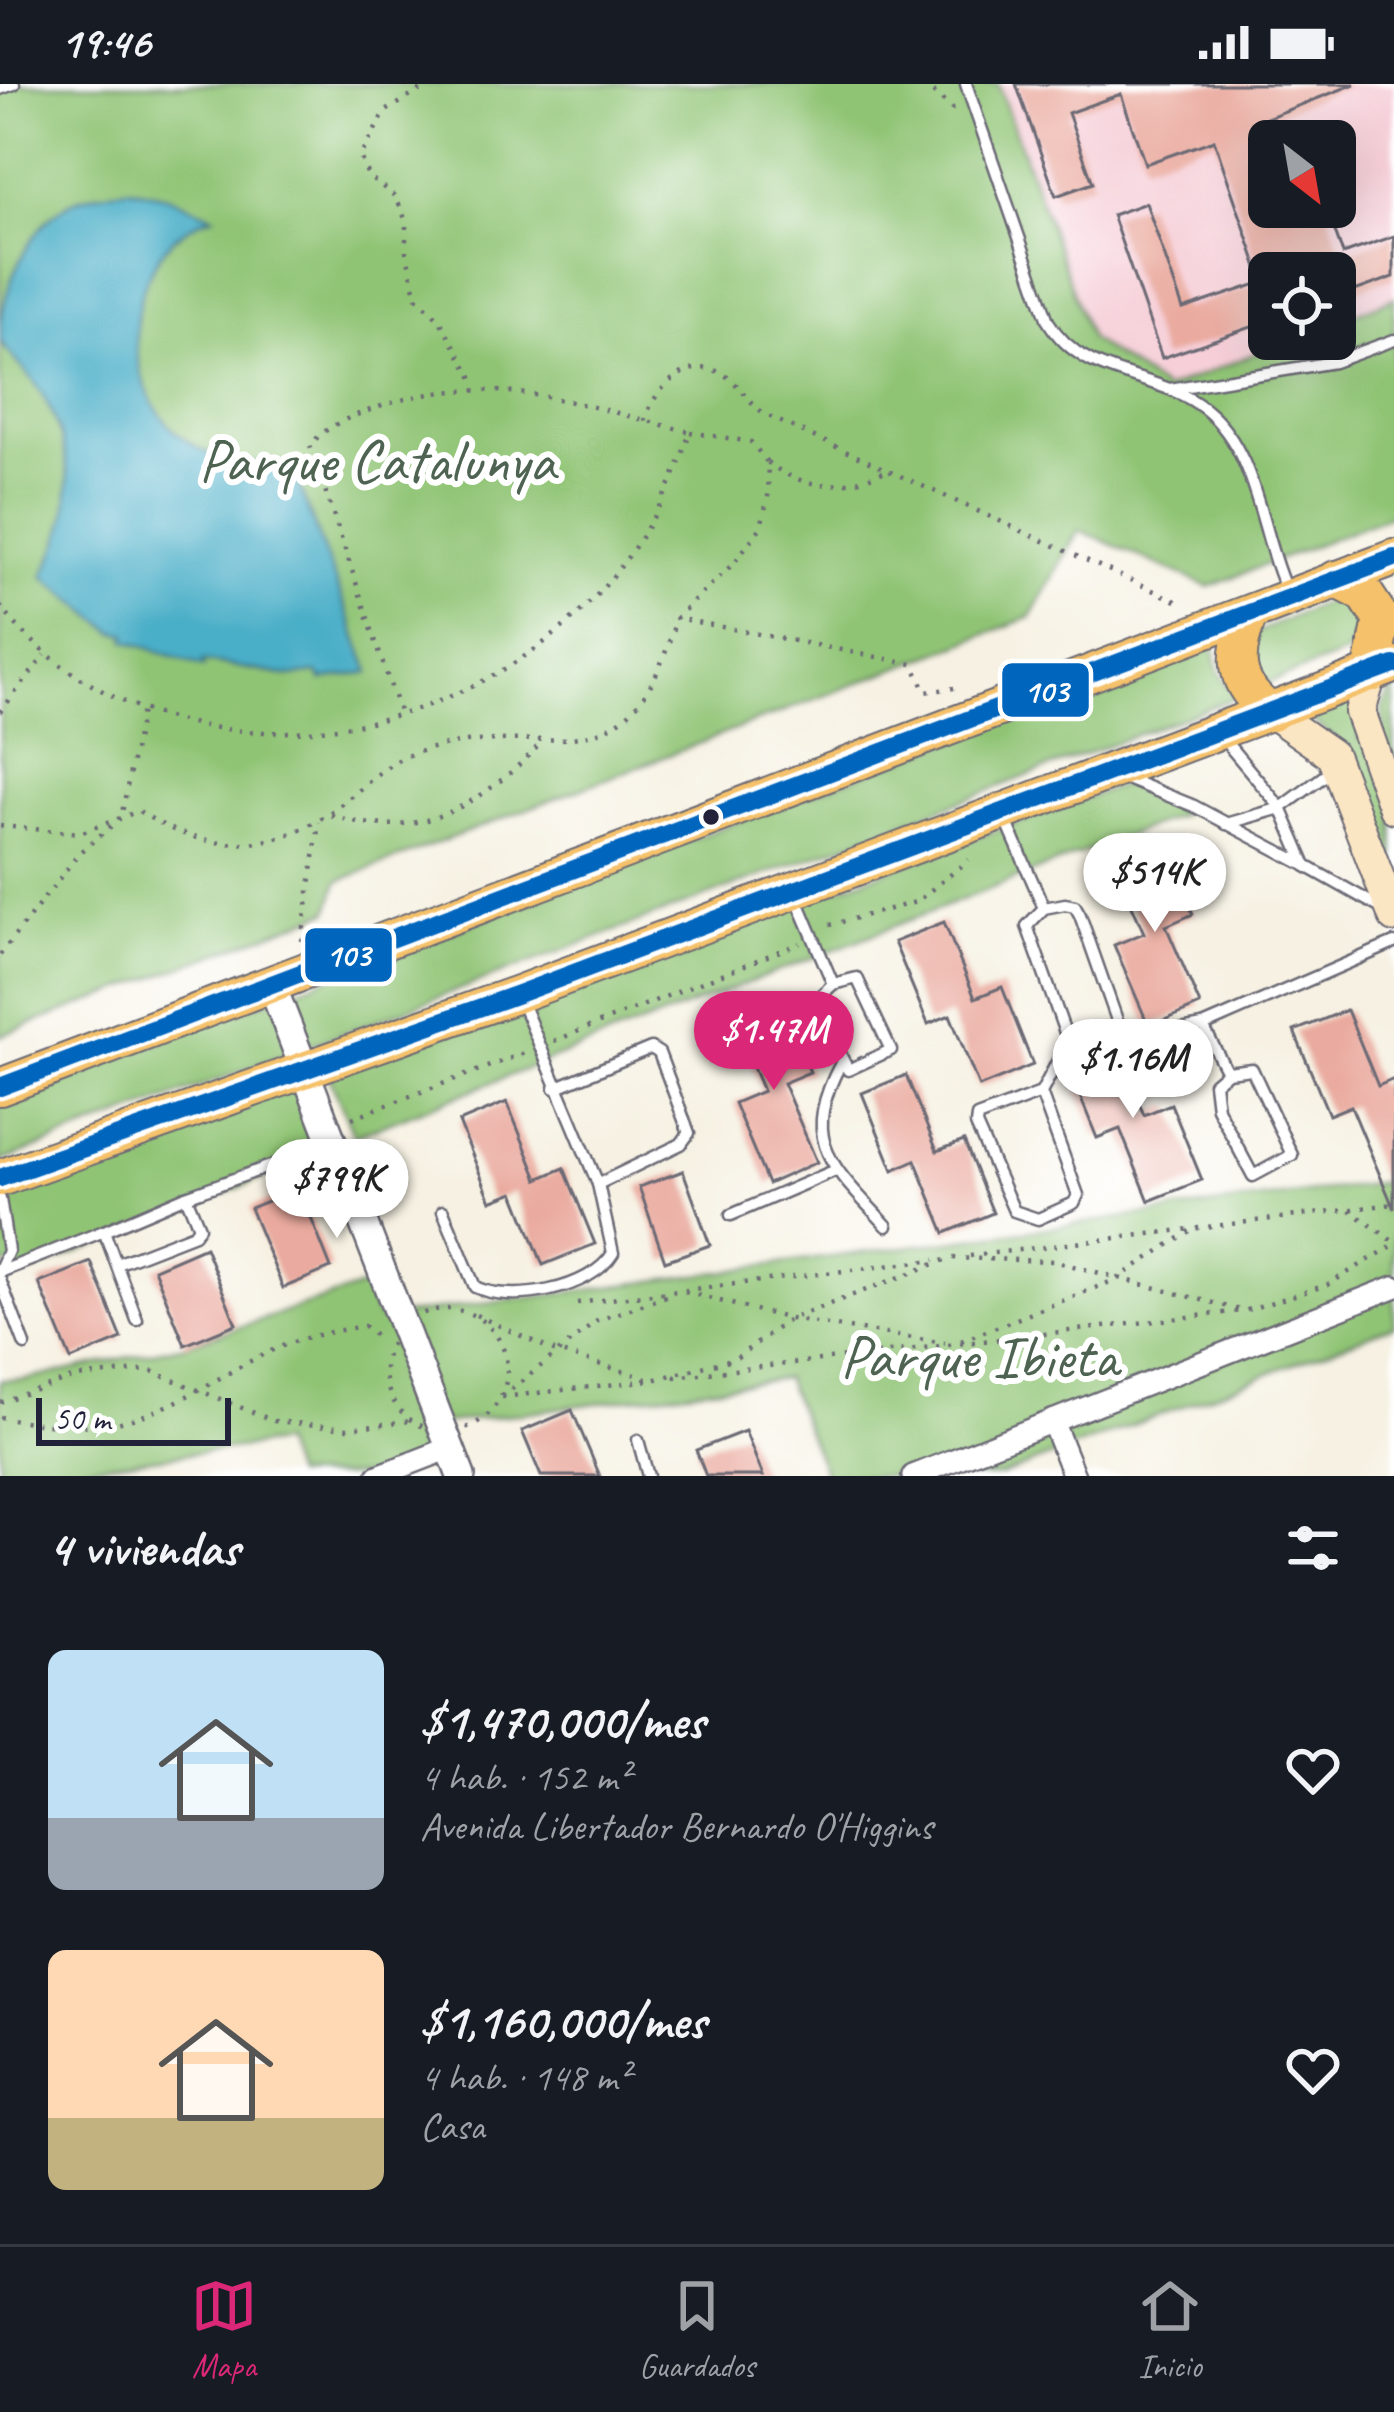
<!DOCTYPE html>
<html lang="es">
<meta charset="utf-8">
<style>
:root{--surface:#171b24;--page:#242831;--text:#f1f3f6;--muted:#9ea1a6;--line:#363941;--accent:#db2777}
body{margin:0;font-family:Caveat,sans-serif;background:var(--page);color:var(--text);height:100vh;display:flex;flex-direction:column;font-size:45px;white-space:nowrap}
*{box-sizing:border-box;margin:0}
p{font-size:39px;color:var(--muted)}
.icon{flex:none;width:66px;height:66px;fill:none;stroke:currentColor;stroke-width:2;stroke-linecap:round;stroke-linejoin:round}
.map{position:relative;height:1392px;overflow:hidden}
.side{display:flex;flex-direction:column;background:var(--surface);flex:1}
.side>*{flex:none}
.needle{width:78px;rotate:149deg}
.tools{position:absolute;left:1248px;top:36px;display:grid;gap:24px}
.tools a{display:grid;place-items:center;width:108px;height:108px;border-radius:18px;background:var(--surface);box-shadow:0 12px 48px #0002;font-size:60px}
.scale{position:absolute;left:36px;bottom:30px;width:195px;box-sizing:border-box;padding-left:12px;border:6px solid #22223b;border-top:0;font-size:33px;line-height:42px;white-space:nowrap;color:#22223b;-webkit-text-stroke:9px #fff;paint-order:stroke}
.price{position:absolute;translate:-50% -102px;padding:0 27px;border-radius:42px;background:#fff;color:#222;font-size:39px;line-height:78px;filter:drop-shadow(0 3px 6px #0008)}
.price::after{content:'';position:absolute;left:50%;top:72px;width:36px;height:27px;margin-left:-18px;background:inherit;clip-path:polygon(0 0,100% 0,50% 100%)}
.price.active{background:var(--accent);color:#fff}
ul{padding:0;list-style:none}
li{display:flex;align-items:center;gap:36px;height:300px;padding:0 48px}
li span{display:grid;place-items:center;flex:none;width:336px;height:240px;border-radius:18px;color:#555}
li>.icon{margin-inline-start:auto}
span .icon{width:144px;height:144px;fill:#fffc;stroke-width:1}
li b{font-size:51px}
h2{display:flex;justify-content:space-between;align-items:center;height:144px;padding:0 48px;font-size:51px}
.status{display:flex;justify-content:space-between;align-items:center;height:84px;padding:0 60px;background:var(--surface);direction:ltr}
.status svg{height:33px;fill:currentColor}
.tab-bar{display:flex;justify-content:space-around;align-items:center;height:168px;border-top:3px solid var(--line);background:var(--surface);font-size:33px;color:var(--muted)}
.tab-bar a{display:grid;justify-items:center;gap:6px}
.tab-bar .active{color:var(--accent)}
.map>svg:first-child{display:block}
.built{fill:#f6cfd8;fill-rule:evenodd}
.green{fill:#90c475;stroke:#597358;stroke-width:3}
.water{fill:#48aec7;stroke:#356881;stroke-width:3}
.building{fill:#eaaa9f}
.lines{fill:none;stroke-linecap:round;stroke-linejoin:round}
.service-casing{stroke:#6c6a75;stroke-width:15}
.minor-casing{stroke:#6c6a75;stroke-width:26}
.tertiary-casing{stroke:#6c6a75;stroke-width:32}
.secondary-casing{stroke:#6c6a75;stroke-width:34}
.primary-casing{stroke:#6c6a75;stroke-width:40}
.path{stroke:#6c6a75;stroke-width:4.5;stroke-dasharray:3 9;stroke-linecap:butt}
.service{stroke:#fff;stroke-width:10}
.minor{stroke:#fff;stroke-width:21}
.tertiary{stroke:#fff;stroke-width:27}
.secondary{stroke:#fbe6c4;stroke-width:30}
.primary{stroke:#f5c16b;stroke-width:36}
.bus-1-casing{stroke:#fff;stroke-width:27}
.bus-1{stroke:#0065bd;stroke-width:18}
.bus-dot{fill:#22223b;stroke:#fff;stroke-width:4.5}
.labels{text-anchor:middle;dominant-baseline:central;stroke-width:12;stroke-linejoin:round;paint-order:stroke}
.park-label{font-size:60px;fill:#4e6352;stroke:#fff}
.line-badge{stroke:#fff;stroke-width:4.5}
.badge-label{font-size:33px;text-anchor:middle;font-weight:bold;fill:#fff}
</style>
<div class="status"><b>19:46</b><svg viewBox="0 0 49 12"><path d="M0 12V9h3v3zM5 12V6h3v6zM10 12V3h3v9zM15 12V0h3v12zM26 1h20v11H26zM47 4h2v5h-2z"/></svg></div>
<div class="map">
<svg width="1394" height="1392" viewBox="0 0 1394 1392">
<rect width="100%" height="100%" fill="#fff"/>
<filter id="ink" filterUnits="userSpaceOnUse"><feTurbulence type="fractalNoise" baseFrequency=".00833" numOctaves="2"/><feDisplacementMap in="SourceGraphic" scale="24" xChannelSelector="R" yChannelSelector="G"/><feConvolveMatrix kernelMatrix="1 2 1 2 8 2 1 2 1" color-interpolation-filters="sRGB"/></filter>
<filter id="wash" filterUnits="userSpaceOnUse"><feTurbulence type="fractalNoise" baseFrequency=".004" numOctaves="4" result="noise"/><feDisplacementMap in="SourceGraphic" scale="48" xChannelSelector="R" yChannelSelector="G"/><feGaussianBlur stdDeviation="2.7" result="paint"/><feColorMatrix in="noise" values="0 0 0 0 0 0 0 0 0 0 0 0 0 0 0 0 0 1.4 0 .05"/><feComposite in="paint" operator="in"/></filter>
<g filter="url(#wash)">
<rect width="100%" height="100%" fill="#f6f1e2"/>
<path class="built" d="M998,0H1394V214L1335,237V189H1269V255H1291L1165,306L1090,255ZM1269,57H1335V123H1269Z"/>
<g class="green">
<polygon points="0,0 998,0 1090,255 1165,306 1291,255 1335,255 1335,237 1394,214 1394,430 1209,503 1079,446 1031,533 338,797 329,827 0,952"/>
<polygon points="1335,514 1350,516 1365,536 1348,569 1266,600 1258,597 1251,551"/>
<path d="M1215,556C1213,580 1221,598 1240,612L0,1078V1018Z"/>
<polygon points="1394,600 1394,800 1337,657 1304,630 1360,609 1359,656 1384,646 1382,624"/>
<polygon points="1124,700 1175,722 1180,731 354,1052 328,990"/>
<polygon points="295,1000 322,1070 22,1191 17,1178 0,1183 0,1110"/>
<polygon points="1394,1097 1394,1241 1000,1392 826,1392 785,1294 424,1342 434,1372 387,1392 293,1392 281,1359 0,1392 0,1296 24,1296 185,1261 364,1202 378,1234"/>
</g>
<path class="water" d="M130,104L167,112L213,132C126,160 111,290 177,349C210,379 249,381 291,381L370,588L321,596L318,589L289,592L203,577L204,583L126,556L128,550L114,548L43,492C80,430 75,358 35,299C26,285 6,270 0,255C0,207 29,143 67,121C86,110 108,108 130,104Z"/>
<g id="blocks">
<g class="building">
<polygon points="1016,0 1355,0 1264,35 1269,123 1326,123 1343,170 1394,152 1394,193 1335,214 1335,189 1260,189 1214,56 1145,80 1121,10 1068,29 1093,99 1056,112"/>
<polygon points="1146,119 1183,225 1269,196 1269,237 1162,274 1112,131"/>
<polygon points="1162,758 1193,830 1166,842 1200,921 1156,940 1147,938 1114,861 1144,849 1113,778"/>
<polygon points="944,838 975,914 1002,903 1033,981 979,1003 950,931 928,940 894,858"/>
<polygon points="779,916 810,988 783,999 817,1078 768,1100 734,1019 763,1007 733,937"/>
<polygon points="1347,926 1378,1002 1394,995 1394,1125 1351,1022 1329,1031 1294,947"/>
<polygon points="1113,954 1144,1031 1171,1020 1202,1096 1149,1117 1120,1045 1097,1054 1067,980 1071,972"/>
<polygon points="906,991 937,1067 964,1057 993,1129 945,1149 915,1076 893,1086 862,1009"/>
<polygon points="507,1018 538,1095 564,1084 595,1160 543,1181 514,1108 491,1117 459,1038"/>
<polygon points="683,1087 710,1161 665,1177 639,1103"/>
<polygon points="299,1104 331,1184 283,1204 250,1124"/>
<polygon points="205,1163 236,1240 185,1261 154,1185"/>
<polygon points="91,1178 122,1255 71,1276 39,1199"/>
<polygon points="572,1326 600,1392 541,1392 522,1347"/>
<polygon points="745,1347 763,1392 706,1392 696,1366"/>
</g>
</g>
</g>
<g filter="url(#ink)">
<use href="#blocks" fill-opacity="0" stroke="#6c6a75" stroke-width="3"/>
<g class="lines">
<g class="service-casing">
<g id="service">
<path d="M966,0L1048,237C1085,299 1156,285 1206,326C1259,369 1260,452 1288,510"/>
<polyline points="0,5 14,0"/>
<polyline points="1170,305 1334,278 1394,256"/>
<polyline points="1220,651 1281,724 1226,740"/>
<polyline points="1335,684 1281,724 1306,782 1381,824"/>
<polyline points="1122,693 1194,722 1305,781"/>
<polyline points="1005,734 1044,824"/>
<polyline points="797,815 833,900"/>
<polygon points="1065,820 1075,822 1080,831 1119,942 1068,957 1027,842 1044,824"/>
<polygon points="857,894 891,966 848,986 814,918 833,900"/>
<polyline points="520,914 598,1100 681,1060 689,1049 659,969 651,964 555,1004"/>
<polyline points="1119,942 1159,950 1203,942 1227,988"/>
<polyline points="1203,942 1394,859"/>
<path d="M841,979C798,1059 833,1083 887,1142"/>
<polygon points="1252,985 1292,1071 1253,1092 1217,1024 1214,999 1227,988"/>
<polyline points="1041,1009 977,1033 976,1041 1014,1127 1038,1135 1074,1119 1078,1111 1041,1009 1068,957"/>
<polyline points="186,1112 330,1061"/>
<polyline points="0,1115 8,1167 0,1185"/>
<path d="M443,1127L475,1203C511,1220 591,1206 613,1169L598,1100"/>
<polyline points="731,1131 836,1086"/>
<polyline points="104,1147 186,1112 199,1143 194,1150 117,1180"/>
<polyline points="0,1188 104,1147 137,1236"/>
<polyline points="0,1196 25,1261"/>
<polyline points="638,1356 648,1392"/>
</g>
</g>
<g class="minor-casing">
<g id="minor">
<polyline points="1052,1337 1074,1392"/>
<polyline points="378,1392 450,1364"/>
<polyline points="913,1392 1394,1203"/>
</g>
</g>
<g class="tertiary-casing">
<polyline id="tertiary" points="271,899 461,1392"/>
</g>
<g class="secondary-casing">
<g id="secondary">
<polyline points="1371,590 1360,628 1394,724"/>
<polyline points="1272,629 1332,671 1394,833"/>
</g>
</g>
<g class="primary-casing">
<g id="primary">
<polyline points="1336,495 1365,510 1382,536 1371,590"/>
<path d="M1249,530C1233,574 1232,600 1272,629"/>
<polyline points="0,1003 1394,474"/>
<polyline points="0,1094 518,910 1394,581"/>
</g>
</g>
<g class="path">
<polyline points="431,0 386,27 360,72 368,92 396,113 406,137 406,167 417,213 439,235 477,301"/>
<polyline points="924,0 952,25 959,24"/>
<path d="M645,337C653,304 691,268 726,292C742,303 750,321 768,332L1183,520"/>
<polyline points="690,348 751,358 767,378 769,408 761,443 734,479 676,534 913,580 926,608 961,603"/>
<path d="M767,378C805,407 842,406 885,387"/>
<path d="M0,522C138,694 401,679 561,545C623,493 666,424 690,348C585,322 489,285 382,322C353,332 331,338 310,361L400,630"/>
<polyline points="0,628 45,571"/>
<path d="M331,731C419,760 482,721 542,658"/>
<path d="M0,742L80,749L139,727C211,775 282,769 348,715C369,698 389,677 415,669C539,628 629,714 676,534"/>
<polyline points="830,841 916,818 969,776"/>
<polyline points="302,857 319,738"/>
<polyline points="0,871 80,768 121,734 142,626"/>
<polyline points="554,957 800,859"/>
<polyline points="352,1034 527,968"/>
<polyline points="1350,1126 1394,1158"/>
<polyline points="970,1172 1394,1120"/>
<polyline points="685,1208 790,1235 945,1259"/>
<polyline points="577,1219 935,1176"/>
<circle cx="446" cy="1286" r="61"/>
<polyline points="476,1231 554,1267 653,1296 736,1274 790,1235 950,1174 1054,1177 1244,1227 1327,1201 1394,1161"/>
<polyline points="961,1257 1115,1196 1193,1145"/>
<polyline points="674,1293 1241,1227"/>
<polyline points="502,1313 651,1296"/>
<polyline points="502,1313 597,1237 669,1211"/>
<polyline points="0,1318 75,1293 149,1286 274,1337 348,1344 410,1337"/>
<path d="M0,1333C37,1340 84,1346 121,1338C177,1325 222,1289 273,1266C302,1253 333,1247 364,1242L379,1255"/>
</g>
<use href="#service" class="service"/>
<use href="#minor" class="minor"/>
<use href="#tertiary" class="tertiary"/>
<use href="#secondary" class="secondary"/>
<use href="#primary" class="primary"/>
<g class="bus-1-casing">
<g id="bus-1">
<polyline points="0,1003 1394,474"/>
<polyline points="0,1094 518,910 1394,581"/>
</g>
</g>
<use href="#bus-1" class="bus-1"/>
</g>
</g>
<circle class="bus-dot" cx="711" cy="733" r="10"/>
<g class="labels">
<g class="park-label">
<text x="377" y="377">Parque Catalunya</text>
<text x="979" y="1273">Parque Ibieta</text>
</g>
</g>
<g class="line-badge">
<rect x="1000" y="577" width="91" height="58" rx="12" fill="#0065bd"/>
<rect x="303" y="842" width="91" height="58" rx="12" fill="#0065bd"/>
</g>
<g class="badge-label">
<text x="1046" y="618">103</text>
<text x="348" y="882">103</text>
</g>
</svg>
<div class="tools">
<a><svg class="needle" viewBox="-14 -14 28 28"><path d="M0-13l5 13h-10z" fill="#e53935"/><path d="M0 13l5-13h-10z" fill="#9ea1a6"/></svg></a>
<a><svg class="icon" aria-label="locate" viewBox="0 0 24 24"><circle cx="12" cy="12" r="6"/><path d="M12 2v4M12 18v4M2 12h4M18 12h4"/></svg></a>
</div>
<div class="scale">50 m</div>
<b class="price" style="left:1155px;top:851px">$514K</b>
<b class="price active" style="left:774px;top:1009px">$1.47M</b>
<b class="price" style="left:1133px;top:1037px">$1.16M</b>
<b class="price" style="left:337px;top:1157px">$799K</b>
</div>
<section class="side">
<h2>4 viviendas<svg class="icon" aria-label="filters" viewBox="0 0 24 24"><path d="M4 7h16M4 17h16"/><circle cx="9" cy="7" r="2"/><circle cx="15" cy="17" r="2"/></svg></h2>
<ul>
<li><span style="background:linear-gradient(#bfe0f5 70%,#9aa5b1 0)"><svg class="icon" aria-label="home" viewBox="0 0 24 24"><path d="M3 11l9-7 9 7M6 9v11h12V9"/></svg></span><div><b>$1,470,000/mes</b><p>4 hab. · 152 m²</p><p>Avenida Libertador Bernardo O'Higgins</p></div><svg class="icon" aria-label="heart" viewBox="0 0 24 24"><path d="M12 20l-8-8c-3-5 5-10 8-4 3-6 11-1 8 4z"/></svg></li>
<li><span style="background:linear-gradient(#ffd9b3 70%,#c2b280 0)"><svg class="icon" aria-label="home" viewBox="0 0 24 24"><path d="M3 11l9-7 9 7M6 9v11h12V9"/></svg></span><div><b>$1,160,000/mes</b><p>4 hab. · 148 m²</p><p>Casa</p></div><svg class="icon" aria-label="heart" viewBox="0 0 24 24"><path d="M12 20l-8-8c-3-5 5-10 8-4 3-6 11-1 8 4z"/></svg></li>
</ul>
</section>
<nav class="tab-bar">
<a class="active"><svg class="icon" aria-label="map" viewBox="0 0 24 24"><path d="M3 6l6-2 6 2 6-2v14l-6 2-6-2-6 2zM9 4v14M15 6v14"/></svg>Mapa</a>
<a><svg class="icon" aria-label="saved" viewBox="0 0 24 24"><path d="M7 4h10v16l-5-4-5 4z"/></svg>Guardados</a>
<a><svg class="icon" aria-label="home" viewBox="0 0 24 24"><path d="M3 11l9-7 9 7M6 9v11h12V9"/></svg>Inicio</a>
</nav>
